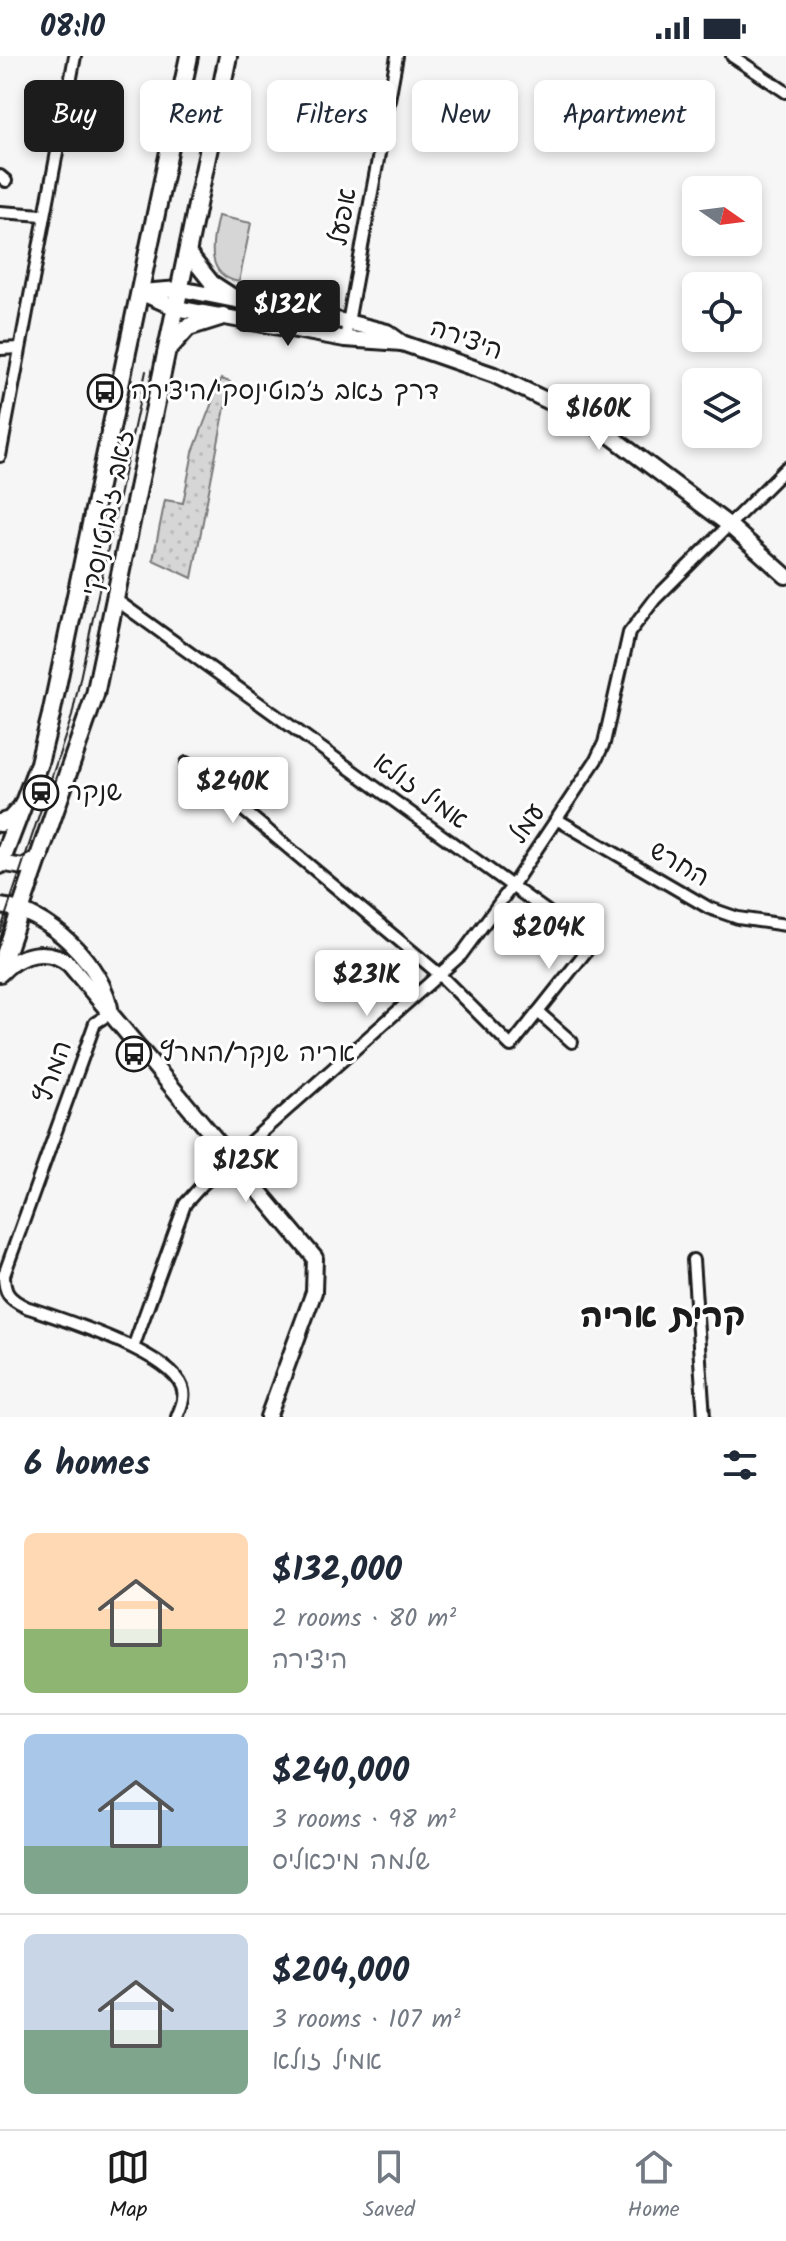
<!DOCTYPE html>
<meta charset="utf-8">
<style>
:root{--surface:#fff;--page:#f6f6f7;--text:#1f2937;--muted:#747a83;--line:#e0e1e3;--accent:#1c1c1c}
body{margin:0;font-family:Kalam,"Playpen Sans Hebrew",sans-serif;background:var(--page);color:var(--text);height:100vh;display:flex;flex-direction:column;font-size:30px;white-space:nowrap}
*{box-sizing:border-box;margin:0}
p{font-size:26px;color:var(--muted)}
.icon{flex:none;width:44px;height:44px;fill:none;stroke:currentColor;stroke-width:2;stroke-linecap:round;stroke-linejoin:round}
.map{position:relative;height:1361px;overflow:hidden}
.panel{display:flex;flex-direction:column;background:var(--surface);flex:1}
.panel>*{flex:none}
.hud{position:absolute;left:24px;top:24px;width:738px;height:72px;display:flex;gap:16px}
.needle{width:52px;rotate:104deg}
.buttons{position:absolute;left:682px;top:120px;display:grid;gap:16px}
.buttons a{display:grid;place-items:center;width:80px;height:80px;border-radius:12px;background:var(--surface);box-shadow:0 4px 12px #0003;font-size:40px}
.price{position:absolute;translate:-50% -68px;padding:0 18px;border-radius:8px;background:#fff;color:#222;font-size:26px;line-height:52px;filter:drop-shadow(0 2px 4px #0008)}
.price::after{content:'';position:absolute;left:50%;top:48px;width:24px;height:18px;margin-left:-12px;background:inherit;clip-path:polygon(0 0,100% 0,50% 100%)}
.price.selected{background:var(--accent);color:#fff}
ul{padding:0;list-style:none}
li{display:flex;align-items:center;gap:24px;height:200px;padding:0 24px}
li+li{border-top:2px solid var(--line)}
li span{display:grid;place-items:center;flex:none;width:224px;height:160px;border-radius:12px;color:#555}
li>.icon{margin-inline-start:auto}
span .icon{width:96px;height:96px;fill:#fffc;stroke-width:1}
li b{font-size:34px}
h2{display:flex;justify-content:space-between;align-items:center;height:96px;padding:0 24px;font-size:34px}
.tag{padding:0 28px;border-radius:12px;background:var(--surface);box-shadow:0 4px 12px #0003;font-size:28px;line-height:72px}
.tag.selected{background:var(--accent);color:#fff}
.status{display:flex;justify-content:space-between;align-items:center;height:56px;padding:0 40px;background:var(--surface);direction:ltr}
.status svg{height:22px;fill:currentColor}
.menu{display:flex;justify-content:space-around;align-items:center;height:112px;border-top:2px solid var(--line);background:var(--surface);font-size:22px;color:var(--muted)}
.menu a{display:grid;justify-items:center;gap:4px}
.menu .selected{color:var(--accent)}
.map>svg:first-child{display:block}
.grass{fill:#d6d6d6;stroke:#797979;stroke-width:2}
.park{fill:url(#park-dots);stroke:#797979;stroke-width:2}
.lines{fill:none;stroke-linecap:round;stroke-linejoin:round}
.street-casing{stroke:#1c1c1c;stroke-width:16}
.secondary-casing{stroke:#1c1c1c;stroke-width:20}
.primary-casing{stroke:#1c1c1c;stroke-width:22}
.street{stroke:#fff;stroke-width:10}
.secondary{stroke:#fff;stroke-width:14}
.primary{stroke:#fff;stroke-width:16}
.tram{stroke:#1c1c1c;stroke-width:2}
.labels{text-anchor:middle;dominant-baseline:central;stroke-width:6;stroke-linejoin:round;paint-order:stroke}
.street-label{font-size:26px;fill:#1c1c1c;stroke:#fff}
.poi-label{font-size:26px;fill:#1c1c1c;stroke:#fff;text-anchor:start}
.district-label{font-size:34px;font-weight:bold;fill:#1c1c1c;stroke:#fff}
</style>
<div class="status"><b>08:10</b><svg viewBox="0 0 49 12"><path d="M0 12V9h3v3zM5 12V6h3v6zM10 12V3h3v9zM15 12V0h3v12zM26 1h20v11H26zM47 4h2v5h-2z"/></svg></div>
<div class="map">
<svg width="786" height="1361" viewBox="0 0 786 1361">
<defs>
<pattern id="park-dots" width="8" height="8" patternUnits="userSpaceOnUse" patternTransform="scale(2)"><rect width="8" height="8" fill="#d6d6d6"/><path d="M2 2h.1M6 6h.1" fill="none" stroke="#b7b7b7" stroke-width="1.8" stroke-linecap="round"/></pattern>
</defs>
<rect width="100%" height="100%" fill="#f6f6f6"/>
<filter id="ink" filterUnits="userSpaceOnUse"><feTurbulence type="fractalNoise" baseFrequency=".0125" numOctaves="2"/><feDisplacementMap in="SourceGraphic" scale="16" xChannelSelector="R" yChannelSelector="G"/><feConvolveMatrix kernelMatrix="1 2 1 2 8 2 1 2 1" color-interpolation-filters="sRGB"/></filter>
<g filter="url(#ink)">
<path class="grass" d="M218,160L251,167L239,226C204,219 212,187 218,160Z"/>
<polygon class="park" points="221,323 230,326 192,522 153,504 165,444 183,447 193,396"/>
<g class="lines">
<g class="street-casing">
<g id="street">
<polyline points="732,0 786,36"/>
<polyline points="0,120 6,125"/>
<polyline points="0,156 43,159"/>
<polyline points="345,283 397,0"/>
<polyline points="0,293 19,292"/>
<polyline points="0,400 75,0"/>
<polyline points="115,543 592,888 538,956 572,986"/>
<polyline points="187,707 438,917 511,990 538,956"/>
<polyline points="558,764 709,852 738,862 786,869"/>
<path d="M111,957L95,967L4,1219C4,1237 9,1243 26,1251C61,1263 169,1296 182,1331C186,1341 181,1351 177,1361"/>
<polyline points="693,1204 704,1361"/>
<polyline points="134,1289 185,1148 203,1128 461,899 512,830 596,704 604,687 629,577 655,543 786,412"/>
</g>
</g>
<g class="secondary-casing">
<g id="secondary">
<polyline points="188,197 212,227 232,240"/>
<polyline points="140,236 180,233 347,266 387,276 402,287 494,319 579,360 608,378 730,470 786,520"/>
<polyline points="140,236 176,252 345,283 402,287"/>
<polyline points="0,807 23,811 41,800"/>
<path d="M0,850C48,855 104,909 111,957"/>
<path d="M0,918C18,898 47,890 69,908L315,1202L314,1236L268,1361"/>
</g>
</g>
<g class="primary-casing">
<g id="primary">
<polyline points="171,290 188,271 223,260"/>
<polyline points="0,767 10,764 21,752"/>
<polyline points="0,809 39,707 51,659 189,0"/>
<polyline points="0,913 95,639 228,0"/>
</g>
</g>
<use href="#street" class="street"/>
<use href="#secondary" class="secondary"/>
<use href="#primary" class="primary"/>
<polyline class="tram" points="0,876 72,660 146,315"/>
</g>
</g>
<defs>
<g id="bus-ring" transform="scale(1.8)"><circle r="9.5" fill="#fff" stroke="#1c1c1c" stroke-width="1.5"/><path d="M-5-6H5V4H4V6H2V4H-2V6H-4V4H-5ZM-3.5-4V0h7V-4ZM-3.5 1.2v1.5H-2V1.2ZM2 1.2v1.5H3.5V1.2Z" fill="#1c1c1c"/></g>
<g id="station-ring" transform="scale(1.8)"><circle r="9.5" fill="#fff" stroke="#1c1c1c" stroke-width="1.5"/><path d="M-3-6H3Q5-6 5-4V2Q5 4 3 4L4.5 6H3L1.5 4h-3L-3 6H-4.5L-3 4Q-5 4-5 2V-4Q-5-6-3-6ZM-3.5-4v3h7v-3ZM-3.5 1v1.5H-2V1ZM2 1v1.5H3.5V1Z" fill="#1c1c1c"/></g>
</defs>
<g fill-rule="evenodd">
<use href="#bus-ring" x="105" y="336"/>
<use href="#station-ring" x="41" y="737"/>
<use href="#bus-ring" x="134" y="998"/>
</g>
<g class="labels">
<g class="street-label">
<text transform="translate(344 161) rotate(-80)">אפעל</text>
<text transform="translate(466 284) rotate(20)">היצירה</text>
<text transform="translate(109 457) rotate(-78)">זאב ז'בוטינסקי</text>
<text transform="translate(420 736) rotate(36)">אמיל זולא</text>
<text transform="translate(528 768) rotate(-56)">עמל</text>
<text transform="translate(679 809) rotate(30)">החרש</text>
<text transform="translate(54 1016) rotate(-70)">המרץ</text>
</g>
<g class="poi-label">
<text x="131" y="336">דרך זאב ז׳בוטינסקי/היצירה</text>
<text x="67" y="737">שנקר</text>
<text x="160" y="998">אריה שנקר/המרץ</text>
</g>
<g class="district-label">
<text x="663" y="1262">קרית אריה</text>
</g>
</g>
</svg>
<div class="buttons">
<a><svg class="needle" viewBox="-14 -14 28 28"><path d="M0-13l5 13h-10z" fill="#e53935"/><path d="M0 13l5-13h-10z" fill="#747a83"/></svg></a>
<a><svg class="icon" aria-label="locate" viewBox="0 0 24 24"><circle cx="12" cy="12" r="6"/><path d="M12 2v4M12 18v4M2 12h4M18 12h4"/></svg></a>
<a><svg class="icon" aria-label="layers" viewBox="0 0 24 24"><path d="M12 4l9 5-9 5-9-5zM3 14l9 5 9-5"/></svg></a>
</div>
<b class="price selected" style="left:288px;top:292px">$132K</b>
<b class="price" style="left:599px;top:396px">$160K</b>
<b class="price" style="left:233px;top:769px">$240K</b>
<b class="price" style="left:549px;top:915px">$204K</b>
<b class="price" style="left:367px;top:962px">$231K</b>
<b class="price" style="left:246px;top:1148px">$125K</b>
<div class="hud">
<a class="tag selected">Buy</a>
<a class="tag">Rent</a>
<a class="tag">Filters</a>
<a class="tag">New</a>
<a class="tag">Apartment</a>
</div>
</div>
<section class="panel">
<h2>6 homes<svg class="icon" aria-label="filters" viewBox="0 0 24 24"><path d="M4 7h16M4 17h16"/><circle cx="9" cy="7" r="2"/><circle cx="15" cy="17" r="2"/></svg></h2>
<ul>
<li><span style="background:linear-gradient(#ffd9b3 60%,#8fb573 0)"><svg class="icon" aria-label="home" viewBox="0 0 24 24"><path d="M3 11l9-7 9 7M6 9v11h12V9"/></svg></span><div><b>$132,000</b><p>2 rooms · 80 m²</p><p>היצירה</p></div></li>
<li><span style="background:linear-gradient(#a9c7e8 70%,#7fa58c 0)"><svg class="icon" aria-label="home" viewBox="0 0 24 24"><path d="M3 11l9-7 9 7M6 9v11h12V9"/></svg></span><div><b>$240,000</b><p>3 rooms · 98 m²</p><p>שלמה מיכאליס</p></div></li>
<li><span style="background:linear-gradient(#c9d6e8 60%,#7fa58c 0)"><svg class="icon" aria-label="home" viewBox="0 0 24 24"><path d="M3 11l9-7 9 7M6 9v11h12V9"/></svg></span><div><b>$204,000</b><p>3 rooms · 107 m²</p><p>אמיל זולא</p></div></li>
</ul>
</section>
<nav class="menu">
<a class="selected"><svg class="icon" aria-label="map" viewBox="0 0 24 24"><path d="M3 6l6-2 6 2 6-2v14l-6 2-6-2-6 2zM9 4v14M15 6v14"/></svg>Map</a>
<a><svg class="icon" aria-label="saved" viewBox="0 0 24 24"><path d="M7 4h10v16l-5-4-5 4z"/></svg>Saved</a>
<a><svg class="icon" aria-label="home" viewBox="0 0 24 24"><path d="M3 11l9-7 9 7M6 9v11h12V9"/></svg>Home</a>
</nav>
